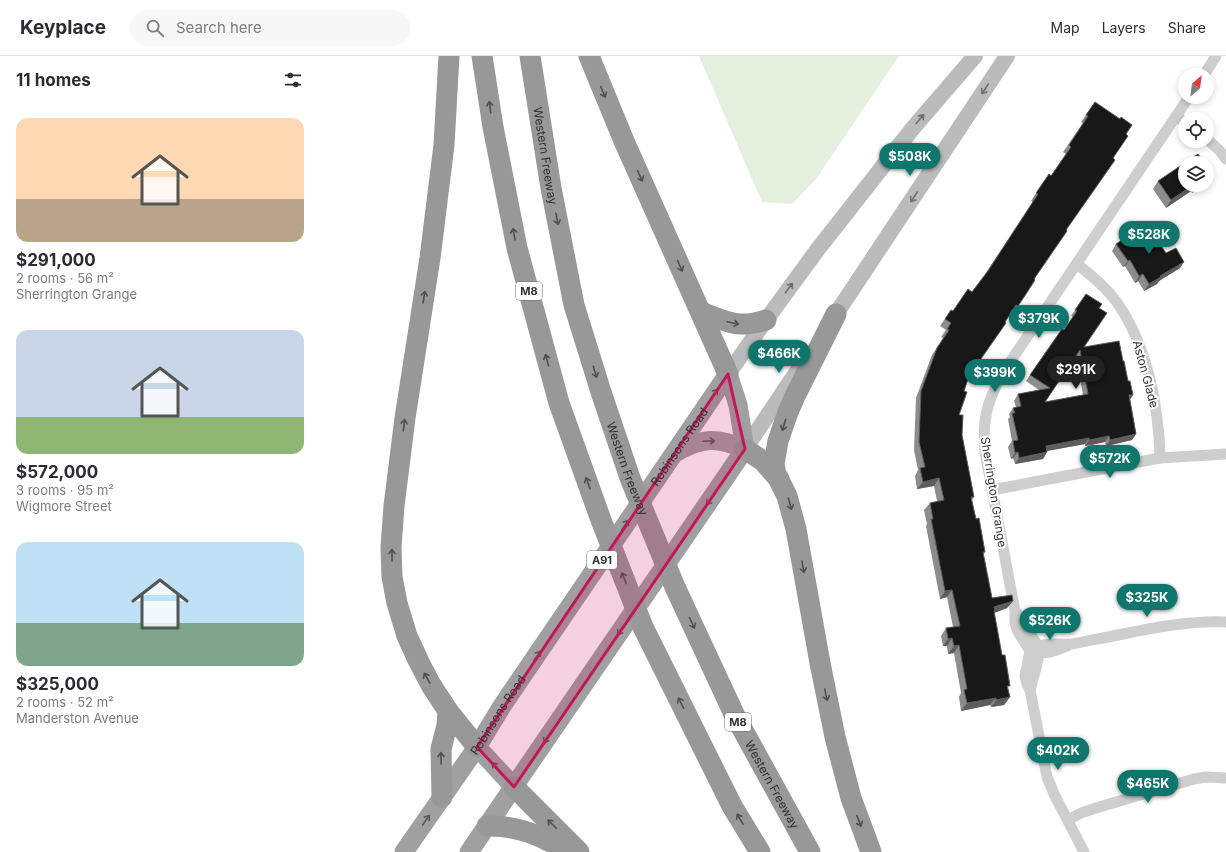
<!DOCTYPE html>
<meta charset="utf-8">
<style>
:root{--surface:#fff;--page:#f7f7f7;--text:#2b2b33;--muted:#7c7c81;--line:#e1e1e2;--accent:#0f766e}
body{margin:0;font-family:Inter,sans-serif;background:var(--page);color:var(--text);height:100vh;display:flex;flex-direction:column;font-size:15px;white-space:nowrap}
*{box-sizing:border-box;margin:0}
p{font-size:13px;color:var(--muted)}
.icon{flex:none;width:22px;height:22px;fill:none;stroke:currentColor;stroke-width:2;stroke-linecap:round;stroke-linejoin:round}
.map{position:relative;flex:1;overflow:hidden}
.sheet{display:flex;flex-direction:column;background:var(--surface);width:320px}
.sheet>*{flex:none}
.needle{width:26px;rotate:28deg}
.fabs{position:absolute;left:858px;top:12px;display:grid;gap:8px}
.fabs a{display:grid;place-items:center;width:36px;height:36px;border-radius:50%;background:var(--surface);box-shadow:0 2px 6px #0003;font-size:20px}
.price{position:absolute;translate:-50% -34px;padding:0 9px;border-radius:14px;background:var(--accent);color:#fff;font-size:13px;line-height:26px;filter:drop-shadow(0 1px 2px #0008)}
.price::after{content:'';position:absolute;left:50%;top:24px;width:12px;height:9px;margin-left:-6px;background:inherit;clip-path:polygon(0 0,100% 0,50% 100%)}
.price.active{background:#222;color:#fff}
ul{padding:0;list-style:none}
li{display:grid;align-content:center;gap:8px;height:212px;padding:0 16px}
li span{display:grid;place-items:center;height:124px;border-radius:12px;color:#555}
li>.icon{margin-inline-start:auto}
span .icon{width:72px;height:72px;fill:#fffc;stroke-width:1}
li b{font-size:17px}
h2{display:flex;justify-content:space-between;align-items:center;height:48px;padding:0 16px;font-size:17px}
header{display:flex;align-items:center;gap:24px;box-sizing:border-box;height:56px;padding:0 20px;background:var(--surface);border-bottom:1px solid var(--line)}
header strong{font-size:19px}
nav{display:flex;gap:22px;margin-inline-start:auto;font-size:14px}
.search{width:280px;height:36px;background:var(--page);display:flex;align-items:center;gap:10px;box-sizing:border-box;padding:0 14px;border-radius:22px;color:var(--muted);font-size:15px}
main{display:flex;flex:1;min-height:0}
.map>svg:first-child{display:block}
.green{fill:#e5efde}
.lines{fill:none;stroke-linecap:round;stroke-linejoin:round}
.minor{stroke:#cecece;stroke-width:11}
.secondary{stroke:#bbb;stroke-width:16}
.trunk{stroke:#a0a0a0;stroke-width:19}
.motorway{stroke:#989898;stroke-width:21}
.wall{fill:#8c8c8c;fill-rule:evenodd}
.shaded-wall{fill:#5d5d5d}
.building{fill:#181818;stroke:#5d5d5d;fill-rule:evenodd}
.oneway{stroke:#6f6f6f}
.oneway2{stroke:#505050}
.oneway3{stroke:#585858}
.marked{fill:#c2185b;fill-opacity:0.2;stroke:#c2185b;stroke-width:3;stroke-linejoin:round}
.labels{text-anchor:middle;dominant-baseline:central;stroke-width:4;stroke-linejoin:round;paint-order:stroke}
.shield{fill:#fff;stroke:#6f6f6f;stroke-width:1}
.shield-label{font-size:11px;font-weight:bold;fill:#313131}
.street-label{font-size:12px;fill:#313131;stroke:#fff}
</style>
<header>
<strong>Keyplace</strong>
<div class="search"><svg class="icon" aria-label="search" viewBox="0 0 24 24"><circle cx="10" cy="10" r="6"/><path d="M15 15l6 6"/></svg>Search here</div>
<nav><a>Map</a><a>Layers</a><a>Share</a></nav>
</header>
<main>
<section class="sheet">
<h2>11 homes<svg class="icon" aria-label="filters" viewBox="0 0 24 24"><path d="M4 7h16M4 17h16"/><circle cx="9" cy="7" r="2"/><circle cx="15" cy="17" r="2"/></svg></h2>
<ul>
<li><span style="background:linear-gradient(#ffd9b3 65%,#b9a48a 0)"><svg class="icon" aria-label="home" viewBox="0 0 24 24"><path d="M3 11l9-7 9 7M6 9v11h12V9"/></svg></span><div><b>$291,000</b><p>2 rooms · 56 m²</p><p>Sherrington Grange</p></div></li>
<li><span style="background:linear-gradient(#c9d6e8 70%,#8fb573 0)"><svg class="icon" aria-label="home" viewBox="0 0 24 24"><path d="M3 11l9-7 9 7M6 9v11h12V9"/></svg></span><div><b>$572,000</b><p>3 rooms · 95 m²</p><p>Wigmore Street</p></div></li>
<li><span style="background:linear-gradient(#bfe0f5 65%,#7fa58c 0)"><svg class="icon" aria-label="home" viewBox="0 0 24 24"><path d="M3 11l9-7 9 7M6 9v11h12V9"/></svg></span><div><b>$325,000</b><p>2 rooms · 52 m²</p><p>Manderston Avenue</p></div></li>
</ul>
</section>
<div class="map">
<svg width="906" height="796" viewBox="0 0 906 796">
<rect width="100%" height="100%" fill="#fff"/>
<polygon class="green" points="379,0 579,0 496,123 472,148 442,146"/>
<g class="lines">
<g class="minor">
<polyline points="884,19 896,0"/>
<polyline points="856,60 865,67"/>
<polyline points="887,83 900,95 906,103"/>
<path d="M757,208C772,220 787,232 798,248C827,290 839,351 840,402"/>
<polyline points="672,434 840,402 906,398"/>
<polyline points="697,557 718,590 719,597 717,608 710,634"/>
<path d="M710,595C726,585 734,589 751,588C760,587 769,584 778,583C819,575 864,564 906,566"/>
<path d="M711,596C726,599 734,595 747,590"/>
<polyline points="748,764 761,757 776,752 874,723 886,721 906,722"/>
<path d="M764,796L735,740L727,721L710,634L707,628L705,620L710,595L697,574L695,566V555L665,396C662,364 667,346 682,318L869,41"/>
</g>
<g class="secondary">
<polyline points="510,267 687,0"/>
<polyline points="408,318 446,264 498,193 593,72 655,0"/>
<polyline points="425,393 480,311"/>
</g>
<g class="trunk">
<polyline points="408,318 418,349 425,393"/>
<path d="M355,397C382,381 397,381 425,393"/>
<polyline points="157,691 194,731"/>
<path id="s1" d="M84,796L157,691L182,650L408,318"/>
<polyline points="149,796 425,393"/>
</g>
<g class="motorway">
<polyline points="129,0 124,89 110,202 85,362 74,450 71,491 72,521 77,547 87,580 99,606 111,629 128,655 157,691"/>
<polyline points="162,0 173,71 197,192 239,347 281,464 323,571 412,750 440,796"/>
<path id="s2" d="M210,0L231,132L254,249L281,336L310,422L355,531L414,658L490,796"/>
<polyline points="269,0 304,85 408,318"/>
<path d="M381,256C407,266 418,273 446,264"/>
<polyline points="516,258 475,340 468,356 458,385 454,408 456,418 467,440 476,473 500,607 515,681 531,742 551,796"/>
<polyline points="425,393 443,405 459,423"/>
<polyline points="194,731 259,796"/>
<polyline points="122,741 121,693 127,669 128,655"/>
<path d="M167,770C198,769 222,780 248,796"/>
</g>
</g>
<g class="wall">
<polygon points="775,46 806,78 793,102 714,223 706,238 693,257 691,256 656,310 648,323 644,335 639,359 642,379 654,441 652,444 656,463 665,496 663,499 664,501 672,542 693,545 687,552 674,557 690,641 684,649 671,651 670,649 641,655 639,641 641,637 634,597 628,598 627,590 623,590 621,580 626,572 633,571 627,541 620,543 606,470 607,468 604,454 610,447 617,445 614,430 597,433 595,420 598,414 594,394 596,342 612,299 623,282 621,281 626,274 620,270 631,254 633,255 652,236 663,221 713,146 711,145 729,118 731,120 746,98 743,96 763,67 761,66"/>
<polygon points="838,125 865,129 884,129 872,137 871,135 846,152 833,133"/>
<polygon points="796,188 846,197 860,212 839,225 837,228 824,235 818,225 815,227 805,210 803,211 792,195"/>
<path d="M766,238L779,252L764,291L803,305L808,325L813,339L810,343L816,378L812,384L786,390L785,386L765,390V388L727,395V396L723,403L695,408L693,402L691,403L688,391L692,385L688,363L690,361L689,358L693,352L696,351L694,345L698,338L719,334L706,325L742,273L744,274L753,261L751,260ZM756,300L763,339L725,346Z"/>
</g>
<g class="shaded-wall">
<polygon points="873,129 875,129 871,135 846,152 851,144"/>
<polygon points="878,129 884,129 872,137"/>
<polygon points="810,204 805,210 803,211 808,205"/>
<polygon points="864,206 860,212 839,225 837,228 824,235 829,228 840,220"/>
<polygon points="823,218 818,225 815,227 819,220"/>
<polygon points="809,339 813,339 809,345"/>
<polygon points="816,378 812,384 786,390 790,384"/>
<polygon points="789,380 785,386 765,390 769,384"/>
<polygon points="769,382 765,388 721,396 726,390"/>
<polygon points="698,396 693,402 691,403 695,397"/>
<polygon points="727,396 723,403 695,408 699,402"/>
<polygon points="619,422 614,430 597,433 603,426"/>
<polygon points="632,534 627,541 620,543 625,535"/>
<polygon points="693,545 687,552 674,557 674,551"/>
<polygon points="632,582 627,590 623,590 628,583"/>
<polygon points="639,589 634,597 628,598 634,590"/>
<polygon points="690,641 684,649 671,651 676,644"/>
<polygon points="676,642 670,649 641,655 647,647"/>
</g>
<g class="building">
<polygon points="775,46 800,63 801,61 812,69 806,78 808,80 793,102 795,104 746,174 747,175 714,223 715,224 706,238 698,250 696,249 685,266 686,267 656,310 657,310 648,323 644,335 647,336 639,359 643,359 642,379 654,441 651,441 656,463 659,462 665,496 663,496 664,501 672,542 692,539 693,545 674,551 675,555 674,555 682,599 685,599 690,630 687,630 690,641 676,644 676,642 647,647 644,634 647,633 639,589 634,590 632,582 628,583 626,572 640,570 632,534 625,535 611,463 613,463 610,447 624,444 619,422 603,426 600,412 605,411 599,386 601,335 617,292 629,274 627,273 631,267 625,263 631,254 633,255 648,233 652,236 668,215 718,138 716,137 729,118 731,120 751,91 749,89 768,60 766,59"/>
<polygon points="878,98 884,107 865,107 865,129 873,129 851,144 838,125"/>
<polygon points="887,118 889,121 887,123"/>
<polygon points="826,168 846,197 856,192 864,206 840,220 841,221 829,228 823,218 819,220 810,204 808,205 796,188"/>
<path d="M766,238L782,248L779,252L787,257L764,291L799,285L803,305H804L808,325H810L813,339H809L816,378L790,384L789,380L769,384V382L726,390L727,396L699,402L698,396L695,397L693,385L698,384L692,357H695L693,352L701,350L698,338L730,332L710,319L742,273L744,274L757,255L755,254ZM760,294L768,338L725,346L733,334Z"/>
</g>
<defs><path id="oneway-shaft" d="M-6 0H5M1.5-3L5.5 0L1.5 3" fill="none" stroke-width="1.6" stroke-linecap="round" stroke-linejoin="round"/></defs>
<g class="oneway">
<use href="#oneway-shaft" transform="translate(665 33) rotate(123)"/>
<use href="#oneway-shaft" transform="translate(600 63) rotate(-49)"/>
<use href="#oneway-shaft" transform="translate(594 141) rotate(123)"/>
<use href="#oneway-shaft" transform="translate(469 232) rotate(-53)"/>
</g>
<g class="oneway2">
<use href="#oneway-shaft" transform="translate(283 36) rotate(67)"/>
<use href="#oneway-shaft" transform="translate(170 51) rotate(-98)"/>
<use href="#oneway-shaft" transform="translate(320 120) rotate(66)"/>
<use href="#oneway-shaft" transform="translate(237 163) rotate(79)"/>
<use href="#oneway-shaft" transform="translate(194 178) rotate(-101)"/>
<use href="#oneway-shaft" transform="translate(360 210) rotate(66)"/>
<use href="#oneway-shaft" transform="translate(104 241) rotate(-81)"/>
<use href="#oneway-shaft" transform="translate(413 267) rotate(12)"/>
<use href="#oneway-shaft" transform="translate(227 304) rotate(-105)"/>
<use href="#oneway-shaft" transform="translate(275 316) rotate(73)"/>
<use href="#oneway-shaft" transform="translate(84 369) rotate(-83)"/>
<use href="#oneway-shaft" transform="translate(464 369) rotate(108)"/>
<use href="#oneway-shaft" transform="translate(268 427) rotate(-110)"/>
<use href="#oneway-shaft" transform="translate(470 448) rotate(74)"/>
<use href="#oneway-shaft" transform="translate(72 499) rotate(-91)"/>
<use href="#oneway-shaft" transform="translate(483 511) rotate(80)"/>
<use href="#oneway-shaft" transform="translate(304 522) rotate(-112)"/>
<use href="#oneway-shaft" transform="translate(372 567) rotate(65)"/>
<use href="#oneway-shaft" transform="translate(107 622) rotate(-119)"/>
<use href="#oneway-shaft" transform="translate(506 639) rotate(78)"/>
<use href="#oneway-shaft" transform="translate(361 647) rotate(-117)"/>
<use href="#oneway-shaft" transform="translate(121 702) rotate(-91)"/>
<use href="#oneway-shaft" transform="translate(420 763) rotate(-121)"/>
<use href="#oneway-shaft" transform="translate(539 765) rotate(69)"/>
<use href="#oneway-shaft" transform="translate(232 768) rotate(-135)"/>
</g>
<g class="oneway3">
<use href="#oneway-shaft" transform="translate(394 338) rotate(-56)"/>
<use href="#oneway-shaft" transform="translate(389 385) rotate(-2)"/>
<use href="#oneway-shaft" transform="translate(390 444) rotate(124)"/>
<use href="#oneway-shaft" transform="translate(305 469) rotate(-56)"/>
<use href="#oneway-shaft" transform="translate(301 574) rotate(124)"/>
<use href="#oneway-shaft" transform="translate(217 600) rotate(-56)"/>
<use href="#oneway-shaft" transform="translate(227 682) rotate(124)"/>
<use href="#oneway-shaft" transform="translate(176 711) rotate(-133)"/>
<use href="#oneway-shaft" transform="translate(106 764) rotate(-56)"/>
</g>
<path class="marked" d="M408,318L425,393L194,731L157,691Z"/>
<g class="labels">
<g class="shield">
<rect x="196" y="226" width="26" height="18" rx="3"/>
<rect x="267" y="495" width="30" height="18" rx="3"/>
<rect x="405" y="657" width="26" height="18" rx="3"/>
</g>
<g class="shield-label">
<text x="209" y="235">M8</text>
<text x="282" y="504">A91</text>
<text x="418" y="666">M8</text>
</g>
<g class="street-label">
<text stroke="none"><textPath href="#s2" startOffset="101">Western Freeway</textPath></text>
<text transform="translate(826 318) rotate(75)">Aston Glade</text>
<text stroke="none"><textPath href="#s1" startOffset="490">Robinsons Road</textPath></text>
<text stroke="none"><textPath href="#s2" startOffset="425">Western Freeway</textPath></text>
<text transform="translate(674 436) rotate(81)">Sherrington Grange</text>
<text stroke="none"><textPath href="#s1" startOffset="166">Robinsons Road</textPath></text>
<text stroke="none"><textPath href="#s2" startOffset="773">Western Freeway</textPath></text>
</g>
</g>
</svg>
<div class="fabs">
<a><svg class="needle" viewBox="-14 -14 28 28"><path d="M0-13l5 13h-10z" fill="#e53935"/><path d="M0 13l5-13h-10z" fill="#7c7c81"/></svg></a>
<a><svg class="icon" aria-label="locate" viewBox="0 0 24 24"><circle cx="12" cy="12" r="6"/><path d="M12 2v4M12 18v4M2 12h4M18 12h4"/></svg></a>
<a><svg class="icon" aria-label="layers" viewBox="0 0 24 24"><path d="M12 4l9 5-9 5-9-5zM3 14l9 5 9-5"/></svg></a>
</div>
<b class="price" style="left:590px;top:121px">$508K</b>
<b class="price" style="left:829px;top:199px">$528K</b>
<b class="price" style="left:719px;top:283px">$379K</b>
<b class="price" style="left:459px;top:318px">$466K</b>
<b class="price active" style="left:756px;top:334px">$291K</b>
<b class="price" style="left:675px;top:337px">$399K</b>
<b class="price" style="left:790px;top:423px">$572K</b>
<b class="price" style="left:827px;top:562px">$325K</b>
<b class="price" style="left:730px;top:585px">$526K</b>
<b class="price" style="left:738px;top:715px">$402K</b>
<b class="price" style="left:828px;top:748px">$465K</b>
</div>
</main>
